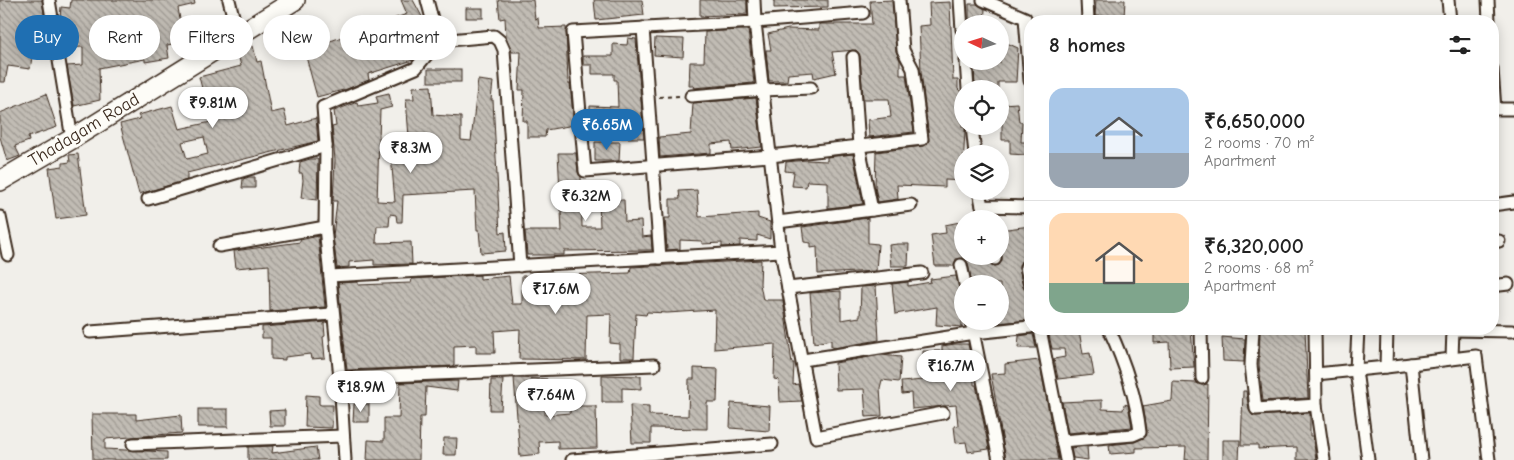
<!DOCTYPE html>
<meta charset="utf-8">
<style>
:root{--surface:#fff;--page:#f6f6f6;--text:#222;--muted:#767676;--line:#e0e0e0;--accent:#1f6fb2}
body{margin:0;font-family:"Comic Neue",sans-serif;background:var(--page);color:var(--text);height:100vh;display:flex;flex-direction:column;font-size:19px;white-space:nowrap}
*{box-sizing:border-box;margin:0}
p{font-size:16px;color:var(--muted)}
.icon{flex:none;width:28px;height:28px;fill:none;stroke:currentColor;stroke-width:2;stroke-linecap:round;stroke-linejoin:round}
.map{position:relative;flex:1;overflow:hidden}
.panel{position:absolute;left:1024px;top:15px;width:475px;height:320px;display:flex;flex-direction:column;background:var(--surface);border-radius:20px;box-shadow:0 2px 12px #0003}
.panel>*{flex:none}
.top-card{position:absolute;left:15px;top:15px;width:475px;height:45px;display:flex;gap:10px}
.needle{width:32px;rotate:274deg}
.tools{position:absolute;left:954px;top:15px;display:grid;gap:10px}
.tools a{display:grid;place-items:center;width:55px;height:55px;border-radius:50%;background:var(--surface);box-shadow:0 2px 12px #0003;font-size:25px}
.price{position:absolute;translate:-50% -42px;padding:0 11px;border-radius:18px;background:#fff;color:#222;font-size:16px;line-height:32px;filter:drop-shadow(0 1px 2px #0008)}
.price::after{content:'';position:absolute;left:50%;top:30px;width:15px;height:11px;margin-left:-8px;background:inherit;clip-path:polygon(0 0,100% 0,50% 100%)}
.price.on{background:var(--accent);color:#fff}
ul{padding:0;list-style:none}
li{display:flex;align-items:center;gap:15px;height:125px;padding:0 25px}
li+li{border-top:1px solid var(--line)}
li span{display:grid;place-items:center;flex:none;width:140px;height:100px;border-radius:15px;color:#555}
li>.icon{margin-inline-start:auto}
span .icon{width:60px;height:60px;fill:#fffc;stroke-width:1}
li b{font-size:21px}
h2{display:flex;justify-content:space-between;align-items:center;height:60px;padding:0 25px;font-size:21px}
.chip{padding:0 18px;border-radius:22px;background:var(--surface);box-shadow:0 2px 12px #0003;font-size:18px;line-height:45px}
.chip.on{background:var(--accent);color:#fff}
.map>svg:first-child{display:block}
.building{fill:url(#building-back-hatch);stroke:#3b2a1e;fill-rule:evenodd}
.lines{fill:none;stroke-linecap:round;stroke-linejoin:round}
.street-casing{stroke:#3b2a1e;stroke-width:15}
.primary-casing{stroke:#3b2a1e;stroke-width:22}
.path{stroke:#3b2a1e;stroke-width:2;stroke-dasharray:4 4;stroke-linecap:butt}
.street{stroke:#fdfcf7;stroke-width:11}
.primary{stroke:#fdfcf7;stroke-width:19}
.labels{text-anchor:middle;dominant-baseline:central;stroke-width:5;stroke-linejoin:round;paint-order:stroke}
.street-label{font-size:18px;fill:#3b2a1e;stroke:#fdfcf7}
</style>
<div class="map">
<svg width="1514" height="460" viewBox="0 0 1514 460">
<defs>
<pattern id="building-back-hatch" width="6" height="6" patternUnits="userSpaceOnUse" patternTransform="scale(1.25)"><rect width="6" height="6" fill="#c1bcb4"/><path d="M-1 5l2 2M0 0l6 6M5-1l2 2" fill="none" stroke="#9e9992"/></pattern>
</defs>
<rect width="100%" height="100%" fill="#f1efea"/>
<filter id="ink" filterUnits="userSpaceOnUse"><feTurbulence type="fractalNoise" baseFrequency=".02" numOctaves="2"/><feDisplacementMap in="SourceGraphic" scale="10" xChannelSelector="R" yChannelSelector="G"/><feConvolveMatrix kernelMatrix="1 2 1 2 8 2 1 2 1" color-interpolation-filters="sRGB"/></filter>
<g filter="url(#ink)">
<g class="building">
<polygon points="0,0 42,0 49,47 34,46 30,69 8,66 5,82 0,82"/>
<polygon points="71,0 194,0 195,4 178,8 184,42 167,45 169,58 145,62 145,59 99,68 100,100 74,106 67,66 83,65 83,47 65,48 60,19 61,7 70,8"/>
<polygon points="401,0 413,0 426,24 406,36 413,60 368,74 369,80 347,89 317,97 305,53 320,49 319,45 407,14"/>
<polygon points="498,0 533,0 535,19 538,18 539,28 566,27 568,84 570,84 574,125 546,130 545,137 527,137 527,121 523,121 524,90 519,90 521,52 512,52 506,37 505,18 500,19"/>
<polygon points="594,0 642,0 644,15 596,20"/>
<polygon points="700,0 747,0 747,14 700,16"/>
<polygon points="774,0 828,0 828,7 774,8"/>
<polygon points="892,0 896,51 900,60 900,75 906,75 914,132 869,137 868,120 891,117 889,99 863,99 860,56 856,50 832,52 836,73 814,78 813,72 788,74 787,81 769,81 766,50 771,50 768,34 788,29 819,30 819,24 872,24 870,1"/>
<polygon points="1096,0 1125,0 1124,17 1095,16"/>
<polygon points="950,2 953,80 958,80 958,89 962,93 962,127 965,128 965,132 962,181 945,180 945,187 897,185 898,199 878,202 875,187 876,152 923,146 929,141 921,71 919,26 930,25 929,3"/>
<polygon points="969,4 977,4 985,9 984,24 969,24"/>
<rect x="466" y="8" width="17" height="10"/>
<polygon points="740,30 748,30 754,83 693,88 694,86 689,86 690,62 704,62 705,32"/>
<polygon points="628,38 636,39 644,138 621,138 622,120 590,119 590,106 618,107 617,80 614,80 614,74 592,74 592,65 583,65 583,56 613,56 613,44 627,45"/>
<polygon points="655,38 684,39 683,57 654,55"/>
<polygon points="1000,40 1018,48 1016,82 998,82 998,89 975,89 974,63 1000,63"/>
<path d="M253,46L257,62L261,61L271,113L284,110L288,126L316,118L318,141L187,173V180L139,194L120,124L140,119L138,115L172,106L179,129L211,122L199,77L241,66L237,51ZM204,137L208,154L187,159L182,142Z"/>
<rect x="428" y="69" width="33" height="13"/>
<polygon points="478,80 493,82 491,100 493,100 500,233 505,232 506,251 481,253 479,230 477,230 475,191 403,195 402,222 397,222 396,215 390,214 389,226 377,226 376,243 411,242 412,264 374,265 374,260 349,262 349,267 337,268 333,236 337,201 333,201 335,160 332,127 336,126 334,111 357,102 358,106 378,103 376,96 389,93 392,107 380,110 377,201 395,202 391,156 425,153 424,136 409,137 406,99 414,99 413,87 431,86 433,115 461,117 461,140 471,141"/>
<polygon points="46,94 57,127 28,137 29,141 15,146 20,156 7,161 0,137 0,113"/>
<polygon points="756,98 762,147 732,150 731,142 711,144 711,153 660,157 659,137 691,134 693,103"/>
<polygon points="1017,103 1019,122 1022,122 1021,142 1026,142 1026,155 1010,154 1010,140 1002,140 1002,104"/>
<polygon points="595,142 620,142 619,161 595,161"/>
<polygon points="558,153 576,153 578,172 581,177 582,227 600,227 599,200 624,200 625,222 641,221 642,237 651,236 652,250 564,251 564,255 527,255 525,231 562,231"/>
<polygon points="78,154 86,215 56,219 49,168 63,166 63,163 70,162 69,155"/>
<polygon points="853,154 863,204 828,208 828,182 807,181 806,187 792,186 794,172 785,171 786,162 806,160 827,161 827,157"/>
<polygon points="310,159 318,159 317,200 301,198 303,180 302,173 299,173 300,162"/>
<polygon points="249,177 255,177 255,188 242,188 243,179"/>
<polygon points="697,190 699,217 758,213 758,218 770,222 770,239 757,235 757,241 740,240 740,246 722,247 722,243 702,244 702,241 680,240 680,249 667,250 665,218 670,218 670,199 680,199 679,191"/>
<polygon points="868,218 868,243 878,244 876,271 818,274 817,247 811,248 811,243 804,242 802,227"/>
<polygon points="960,222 962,256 988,256 989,263 995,266 999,265 1002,259 1000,230 1030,226 1030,261 1021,261 1019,268 1023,287 1027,292 1030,320 987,324 987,321 1000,321 1000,284 972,284 968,263 963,258 956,259 954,266 935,266 931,235 946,233 945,225"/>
<polygon points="318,236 325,307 270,311 269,265 236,268 234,251 300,242 300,240"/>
<polygon points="898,244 909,244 908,266 891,266 889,245"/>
<polygon points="761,260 760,284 763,300 783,300 792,363 794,363 793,385 798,384 802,401 780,402 779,380 774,379 775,344 714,349 715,310 667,313 647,312 646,315 636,314 634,358 620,358 620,344 610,343 611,314 587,315 586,360 519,359 520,329 494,331 495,353 476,353 476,345 454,346 454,366 347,370 338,283 358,282 358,285 411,283 412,279 480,275 480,279 509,276 512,304 522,304 522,276 630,273 631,267"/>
<polygon points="956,276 960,290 958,311 962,311 962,327 936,325 937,307 895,314 892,284 908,282 908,286 931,282 930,279"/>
<polygon points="876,286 879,340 834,348 831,346 831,340 814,343 810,293 841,291 841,320 860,317 861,287"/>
<polygon points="327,322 324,324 325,336 323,337 325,358 311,359 310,354 285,357 285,360 271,359 271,338 262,338 262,327"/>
<polygon points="1154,329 1191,329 1194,367 1170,368 1169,342 1154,343"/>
<polygon points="1260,329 1305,329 1308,398 1263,401 1259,365"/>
<polygon points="1079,330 1083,354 1090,353 1094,375 1058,379 1054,359 1065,357 1064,349 1052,349 1049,335"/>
<polygon points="1033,334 1036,348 1018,348 1019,336"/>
<polygon points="1222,337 1245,339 1244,362 1223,361"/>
<polygon points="955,344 968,344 974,373 974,385 976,385 989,449 968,452 966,442 956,443 954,426 958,425 956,405 912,409 911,393 902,394 901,382 923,380 923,351 942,351 942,346"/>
<polygon points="881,355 901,357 899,382 882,380 880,388 882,416 866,417 864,389 836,390 835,363"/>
<polygon points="1039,360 1058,460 1006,460 991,374 1005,373 1005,364"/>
<polygon points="694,368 718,369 717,402 707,402 707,429 651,428 651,443 632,443 630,405 649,406 649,415 688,416 689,379 694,379"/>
<polygon points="602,375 641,376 641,389 622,388 622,402 602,402"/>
<polygon points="514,378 547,379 545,415 570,413 570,406 596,406 597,448 558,449 558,441 539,442 540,454 520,456"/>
<polygon points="491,380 503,380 501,410 490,410"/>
<polygon points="458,381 457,391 426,387 425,417 420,417 419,460 367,460 368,440 384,441 384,418 399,418 400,383"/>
<polygon points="1173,382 1197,383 1202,385 1208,384 1207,460 1185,460 1186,447 1136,448 1136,452 1110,454 1109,445 1134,442 1146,436 1147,431 1143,406 1172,401"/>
<polygon points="1243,391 1246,391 1249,410 1253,416 1310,413 1310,436 1313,436 1316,460 1297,460 1297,447 1258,449 1258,445 1241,445"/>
<polygon points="306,395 319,396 319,404 321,405 333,405 332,428 305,427"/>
<polygon points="1102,400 1102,409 1123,410 1124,404 1128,405 1132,427 1068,433 1062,402"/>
<polygon points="731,403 770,406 769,431 730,428"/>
<polygon points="354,404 369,404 369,422 353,422"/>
<rect x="198" y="409" width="30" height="18"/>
<polygon points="285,410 285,426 270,426 269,411"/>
<polygon points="92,414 136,414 136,420 181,415 182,433 105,439 105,449 167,452 167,460 93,460"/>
<polygon points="444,438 457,438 456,455 443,455"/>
<polygon points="1223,440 1240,440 1239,460 1223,460"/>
<polygon points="273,446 272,453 316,447 318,460 248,460 248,447"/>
<polygon points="1087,446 1088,460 1073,458 1071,448"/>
</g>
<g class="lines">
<g class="street-casing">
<g id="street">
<polyline points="49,0 72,139"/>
<polyline points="229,0 238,36"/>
<polyline points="754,0 755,22 573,32 585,171 770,156 922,139 913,69 903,50 899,0"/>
<polyline points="960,0 962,30"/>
<polyline points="983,0 1025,18 1030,81"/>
<polyline points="1087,0 1088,20"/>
<polyline points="1448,0 1450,21"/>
<polyline points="1488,0 1489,21"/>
<polyline points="643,28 660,258"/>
<polyline points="438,41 494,36 500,41 504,50 520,266"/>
<polyline points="853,57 859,146 872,210"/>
<polyline points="966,61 968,89"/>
<polyline points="1492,69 1495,109"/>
<polyline points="691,96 763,90 811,88"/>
<polyline points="1492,109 1514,109"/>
<polyline points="972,126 975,154"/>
<polyline points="979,191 982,206 1030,207"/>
<polyline points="148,199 326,146"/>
<polyline points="1492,205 1514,202"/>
<polyline points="982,206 987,219"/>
<polyline points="0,217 8,255"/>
<polyline points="778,222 911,205"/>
<polyline points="1492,242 1499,241"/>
<polyline points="219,246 325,227"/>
<polyline points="781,251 816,437 943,413"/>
<polyline points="995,256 995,259"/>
<polyline points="961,265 965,284"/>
<polyline points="1026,267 1030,285"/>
<polyline points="330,276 781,251 755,22 863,13"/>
<polyline points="1492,286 1508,284"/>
<polyline points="788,288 922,273"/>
<polyline points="971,321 999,460"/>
<polyline points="1040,329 1066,460"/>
<polyline points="1201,329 1202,378"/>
<polyline points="1253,329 1251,365 1256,409 1316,405"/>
<polyline points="1315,329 1316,405 1324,460"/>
<polyline points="1453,330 1512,331"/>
<polyline points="90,332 332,314"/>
<polyline points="1452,358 1453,329"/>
<polyline points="803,360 974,333 1030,327"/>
<polyline points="1411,364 1421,460"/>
<polyline points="1386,367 1476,356 1489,460"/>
<polyline points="1316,374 1356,370 1358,329"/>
<polyline points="340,378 654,365"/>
<path d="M1062,441L1133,435L1140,432C1136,396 1124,361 1109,329"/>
<polyline points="133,444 343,436"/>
<polyline points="345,460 340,378 325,227 326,146 323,107 416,68 438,41 427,0"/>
<polyline points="572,460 772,444"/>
<polyline points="1368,460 1356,370 1386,367 1387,329"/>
</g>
</g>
<g class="primary-casing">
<polyline id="primary" points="0,181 72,139 295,0"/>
</g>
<polyline class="path" points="659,97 681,96"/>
<use href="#street" class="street"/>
<use href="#primary" class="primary"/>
</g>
</g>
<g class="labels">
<g class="street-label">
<text transform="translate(84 130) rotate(-31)">Thadagam Road</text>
</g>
</g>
</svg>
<div class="tools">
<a><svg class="needle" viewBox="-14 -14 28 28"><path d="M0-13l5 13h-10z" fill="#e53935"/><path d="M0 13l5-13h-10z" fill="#767676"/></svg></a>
<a><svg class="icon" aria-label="locate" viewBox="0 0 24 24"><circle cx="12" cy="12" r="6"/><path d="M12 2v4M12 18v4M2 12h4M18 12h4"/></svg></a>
<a><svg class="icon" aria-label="layers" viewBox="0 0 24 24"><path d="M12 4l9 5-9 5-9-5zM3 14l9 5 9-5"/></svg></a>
<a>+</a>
<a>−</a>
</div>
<b class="price" style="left:213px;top:129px">₹9.81M</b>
<b class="price on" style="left:607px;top:151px">₹6.65M</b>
<b class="price" style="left:411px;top:174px">₹8.3M</b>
<b class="price" style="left:586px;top:222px">₹6.32M</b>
<b class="price" style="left:556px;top:315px">₹17.6M</b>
<b class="price" style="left:951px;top:392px">₹16.7M</b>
<b class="price" style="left:361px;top:413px">₹18.9M</b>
<b class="price" style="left:551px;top:421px">₹7.64M</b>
<div class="top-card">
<a class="chip on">Buy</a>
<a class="chip">Rent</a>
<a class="chip">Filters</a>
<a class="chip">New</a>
<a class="chip">Apartment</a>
</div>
<section class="panel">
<h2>8 homes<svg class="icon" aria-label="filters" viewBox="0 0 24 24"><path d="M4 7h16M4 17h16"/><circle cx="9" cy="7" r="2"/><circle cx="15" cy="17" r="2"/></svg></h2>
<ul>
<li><span style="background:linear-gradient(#a9c7e8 65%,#9aa5b1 0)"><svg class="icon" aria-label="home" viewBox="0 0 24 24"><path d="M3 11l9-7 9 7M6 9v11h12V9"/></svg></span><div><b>₹6,650,000</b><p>2 rooms · 70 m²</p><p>Apartment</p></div></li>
<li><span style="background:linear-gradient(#ffd9b3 70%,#7fa58c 0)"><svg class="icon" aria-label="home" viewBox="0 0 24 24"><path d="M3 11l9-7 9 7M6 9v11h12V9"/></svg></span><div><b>₹6,320,000</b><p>2 rooms · 68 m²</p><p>Apartment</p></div></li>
</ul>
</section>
</div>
